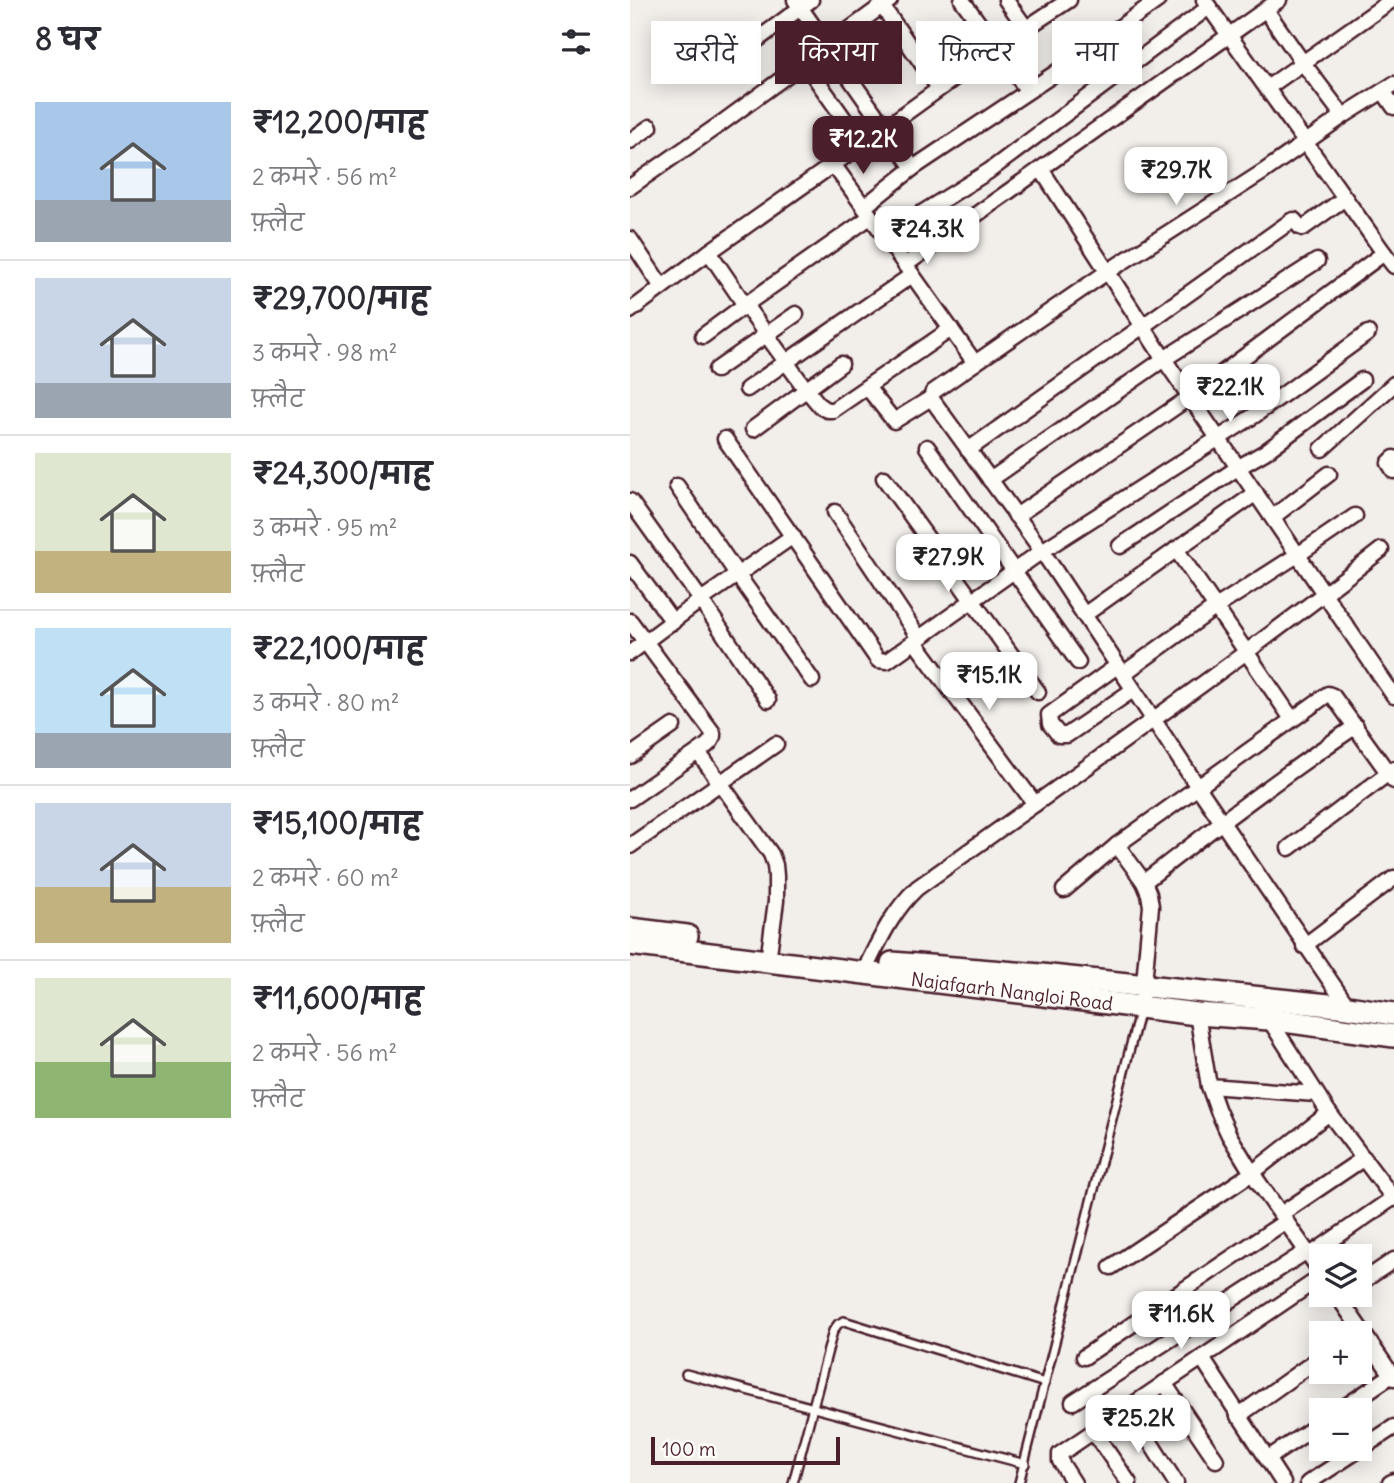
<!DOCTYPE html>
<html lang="hi">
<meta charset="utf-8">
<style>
:root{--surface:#fff;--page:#f2f2f3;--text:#2b2b33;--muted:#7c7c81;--line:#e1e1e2;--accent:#4a1f2b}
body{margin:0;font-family:Delius,"Playpen Sans Deva",sans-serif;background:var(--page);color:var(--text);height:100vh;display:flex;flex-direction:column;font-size:26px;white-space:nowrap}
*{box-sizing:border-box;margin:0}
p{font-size:23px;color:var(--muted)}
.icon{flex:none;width:38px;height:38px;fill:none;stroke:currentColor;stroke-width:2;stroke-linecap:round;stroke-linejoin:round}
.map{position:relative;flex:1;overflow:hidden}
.sheet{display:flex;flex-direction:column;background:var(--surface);width:630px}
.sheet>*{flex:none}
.top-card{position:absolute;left:21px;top:21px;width:637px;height:63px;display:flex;gap:14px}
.fabs{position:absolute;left:679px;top:1244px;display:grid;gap:14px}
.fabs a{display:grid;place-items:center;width:63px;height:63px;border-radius:0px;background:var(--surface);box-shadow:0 4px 18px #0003;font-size:35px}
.scale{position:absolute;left:21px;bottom:18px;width:189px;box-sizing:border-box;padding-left:7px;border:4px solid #4a1f2b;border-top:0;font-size:19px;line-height:24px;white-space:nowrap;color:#4a1f2b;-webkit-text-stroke:5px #fdfcf7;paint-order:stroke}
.price{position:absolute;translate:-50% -60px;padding:0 16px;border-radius:14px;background:#fff;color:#222;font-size:23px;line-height:46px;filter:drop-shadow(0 2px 4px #0008)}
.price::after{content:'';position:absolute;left:50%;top:42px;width:21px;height:16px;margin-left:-10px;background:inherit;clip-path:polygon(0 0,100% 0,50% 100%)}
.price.on{background:var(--accent);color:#fff}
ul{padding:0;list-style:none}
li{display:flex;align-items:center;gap:21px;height:175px;padding:0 35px}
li+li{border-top:2px solid var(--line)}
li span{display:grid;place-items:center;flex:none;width:196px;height:140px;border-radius:0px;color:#555}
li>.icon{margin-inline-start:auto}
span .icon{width:84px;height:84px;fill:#fffc;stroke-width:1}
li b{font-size:30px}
h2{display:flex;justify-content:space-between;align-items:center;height:84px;padding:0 35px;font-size:30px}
.chip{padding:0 24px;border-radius:0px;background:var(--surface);box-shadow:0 4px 18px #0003;font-size:24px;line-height:63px}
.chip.on{background:var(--accent);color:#fff}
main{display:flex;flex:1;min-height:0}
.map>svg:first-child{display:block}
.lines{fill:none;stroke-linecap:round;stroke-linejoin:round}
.lane-casing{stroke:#4a1f2b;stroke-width:12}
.street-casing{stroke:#4a1f2b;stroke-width:19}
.primary-casing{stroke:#4a1f2b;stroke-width:26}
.lane{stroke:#fdfcf7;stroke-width:7}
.street{stroke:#fdfcf7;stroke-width:14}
.primary{stroke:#fdfcf7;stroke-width:21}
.labels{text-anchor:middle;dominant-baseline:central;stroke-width:6;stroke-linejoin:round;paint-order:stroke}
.street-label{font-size:19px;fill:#4a1f2b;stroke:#fdfcf7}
</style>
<main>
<section class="sheet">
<h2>8 घर<svg class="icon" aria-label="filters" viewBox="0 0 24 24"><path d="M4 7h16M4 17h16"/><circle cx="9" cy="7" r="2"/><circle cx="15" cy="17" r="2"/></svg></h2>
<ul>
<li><span style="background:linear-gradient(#a9c7e8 70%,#9aa5b1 0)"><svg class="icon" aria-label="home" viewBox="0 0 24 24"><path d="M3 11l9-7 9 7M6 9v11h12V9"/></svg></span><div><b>₹12,200/माह</b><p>2 कमरे · 56 m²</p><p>फ़्लैट</p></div></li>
<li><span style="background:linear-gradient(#c9d6e8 75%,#9aa5b1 0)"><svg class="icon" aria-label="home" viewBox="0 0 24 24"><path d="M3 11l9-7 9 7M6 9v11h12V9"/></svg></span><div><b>₹29,700/माह</b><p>3 कमरे · 98 m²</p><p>फ़्लैट</p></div></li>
<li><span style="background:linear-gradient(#dfe7d0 70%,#c2b280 0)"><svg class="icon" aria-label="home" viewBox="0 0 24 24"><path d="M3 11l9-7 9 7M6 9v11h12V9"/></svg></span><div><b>₹24,300/माह</b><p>3 कमरे · 95 m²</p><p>फ़्लैट</p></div></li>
<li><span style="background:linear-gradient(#bfe0f5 75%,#9aa5b1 0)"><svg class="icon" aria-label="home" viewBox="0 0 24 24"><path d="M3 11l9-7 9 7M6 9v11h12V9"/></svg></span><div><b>₹22,100/माह</b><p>3 कमरे · 80 m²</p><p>फ़्लैट</p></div></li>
<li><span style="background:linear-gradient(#c9d6e8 60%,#c2b280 0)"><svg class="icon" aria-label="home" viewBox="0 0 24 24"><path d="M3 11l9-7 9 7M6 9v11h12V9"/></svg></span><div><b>₹15,100/माह</b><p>2 कमरे · 60 m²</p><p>फ़्लैट</p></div></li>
<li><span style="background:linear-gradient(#dfe7d0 60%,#8fb573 0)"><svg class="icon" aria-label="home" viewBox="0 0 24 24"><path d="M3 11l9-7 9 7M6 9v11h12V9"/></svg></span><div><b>₹11,600/माह</b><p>2 कमरे · 56 m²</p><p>फ़्लैट</p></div></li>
</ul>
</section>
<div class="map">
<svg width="764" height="1483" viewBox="0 0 764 1483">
<rect width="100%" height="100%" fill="#f2efeb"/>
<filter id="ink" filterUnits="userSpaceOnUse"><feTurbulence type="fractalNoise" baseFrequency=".0143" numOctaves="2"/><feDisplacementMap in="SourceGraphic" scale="14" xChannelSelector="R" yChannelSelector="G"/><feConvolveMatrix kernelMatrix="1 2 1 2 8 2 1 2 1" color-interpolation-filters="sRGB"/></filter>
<g filter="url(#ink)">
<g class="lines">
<g class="lane-casing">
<g id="lane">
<polyline points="56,1374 395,1464"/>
<polyline points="163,1483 203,1331 208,1324 214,1321 415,1383"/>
<polyline points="389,1483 510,1009"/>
</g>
</g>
<g class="street-casing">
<g id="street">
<polyline points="165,0 283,168 234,207 345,363 303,392 301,398 412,551 625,415 738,333"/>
<polyline points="332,0 397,90"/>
<polyline points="376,0 396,28"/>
<polyline points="252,6 309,88"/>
<polyline points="636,10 673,63 713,116"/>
<polyline points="127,40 181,0"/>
<polyline points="174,62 232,144"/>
<polyline points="637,88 762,0"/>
<polyline points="753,91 764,107"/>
<polyline points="0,141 20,127"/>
<polyline points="203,164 234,207"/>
<polyline points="283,168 424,74 528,0"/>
<polyline points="411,169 534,359 764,696"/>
<polyline points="0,187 93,122 260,0"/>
<polyline points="255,236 359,171 579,7"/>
<polyline points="0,239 32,287"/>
<polyline points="754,253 764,266"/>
<polyline points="275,265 649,0"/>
<polyline points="0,311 79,252"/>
<polyline points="321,329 203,410 197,410 191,407 175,388 115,305 79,252 255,128 366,48 439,0"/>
<polyline points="73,336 115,305 240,217"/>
<polyline points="345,363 477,272 633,172 713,116 764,84"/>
<polyline points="86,370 166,314"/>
<polyline points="237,387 264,421 301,398"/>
<polyline points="117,389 282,275"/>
<polyline points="123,429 211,364"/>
<polyline points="95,439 248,660 257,661 412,551 568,787 718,1007"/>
<polyline points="297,447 448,662"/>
<polyline points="692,449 764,384"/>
<polyline points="338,450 661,221 664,220 670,227 673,228 715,198"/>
<polyline points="764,458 759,463 764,471"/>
<polyline points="254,478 408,692"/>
<polyline points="360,480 534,359 687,261"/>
<polyline points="47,486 107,574 182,680"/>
<polyline points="0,501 71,600 138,700"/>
<polyline points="205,512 289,638"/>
<polyline points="386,516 560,397 754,253 574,0"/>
<polyline points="643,517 699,474"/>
<polyline points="490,546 609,467 635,452 732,380"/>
<polyline points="546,549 662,719"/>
<polyline points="0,563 43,622"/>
<polyline points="454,615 626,493"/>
<path d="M0,621L83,733C84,742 75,747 68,752L141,854L145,865L146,876V901L138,961"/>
<polyline points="285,642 405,804"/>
<polyline points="0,653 71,600 163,536"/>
<polyline points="487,666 419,715 420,724 429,735 437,735 503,690"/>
<polyline points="493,674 586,607 672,552 725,516"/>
<polyline points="0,756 43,726"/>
<polyline points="0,799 68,752"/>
<polyline points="487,845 514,882"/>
<polyline points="0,846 146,744"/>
<polyline points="659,848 764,769"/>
<polyline points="434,890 487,845 698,694 703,696 764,781"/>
<polyline points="674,946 764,878"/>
<path d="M239,961C253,933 264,910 287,888C442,777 600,668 751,550"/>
<path d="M513,994L521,906L519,894L514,882C583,828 653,775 726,726"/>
<polyline points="567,1014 579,1086 588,1111 599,1135 622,1173 691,1272"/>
<polyline points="639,1019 699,1113 764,1199"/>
<polyline points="579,1086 686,1094"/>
<polyline points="651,1214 734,1158"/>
<polyline points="680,1255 763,1198"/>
<polyline points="481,1267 622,1173 699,1113"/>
<polyline points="730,1283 764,1260"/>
<polyline points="707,1295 764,1378"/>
<polyline points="454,1357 656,1221"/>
<polyline points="572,1358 653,1483"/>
<polyline points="534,1383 586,1460"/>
<polyline points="443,1402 677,1251"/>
<polyline points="498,1407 546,1483"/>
<polyline points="710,1410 762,1375"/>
<polyline points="608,1416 691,1357"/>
<polyline points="463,1431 499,1483"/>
<polyline points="702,1449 711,1461"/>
<polyline points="637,1459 691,1423"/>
<polyline points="444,1483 430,1461 430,1454 691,1277"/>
<polyline points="678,1483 764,1427"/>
<polyline points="760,1483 764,1481"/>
</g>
</g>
<g class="primary-casing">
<g id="primary">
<polyline points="0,929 57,936"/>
<path id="s1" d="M0,944L510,1007L567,1014L639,1019L764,1036"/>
<polyline points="262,963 411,975 718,1007 764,1014"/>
</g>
</g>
<use href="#lane" class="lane"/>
<use href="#street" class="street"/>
<use href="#primary" class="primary"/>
</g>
</g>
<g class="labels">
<g class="street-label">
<text stroke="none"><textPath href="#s1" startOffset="385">Najafgarh Nangloi Road</textPath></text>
</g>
</g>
</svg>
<div class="fabs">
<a><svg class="icon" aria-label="layers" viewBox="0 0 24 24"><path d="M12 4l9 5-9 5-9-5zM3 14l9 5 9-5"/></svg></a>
<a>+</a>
<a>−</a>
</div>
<div class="scale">100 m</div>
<b class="price on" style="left:233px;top:176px">₹12.2K</b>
<b class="price" style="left:546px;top:207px">₹29.7K</b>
<b class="price" style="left:297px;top:266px">₹24.3K</b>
<b class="price" style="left:600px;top:424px">₹22.1K</b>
<b class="price" style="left:318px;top:594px">₹27.9K</b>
<b class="price" style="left:359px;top:712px">₹15.1K</b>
<b class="price" style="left:551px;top:1351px">₹11.6K</b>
<b class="price" style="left:508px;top:1455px">₹25.2K</b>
<div class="top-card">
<a class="chip">खरीदें</a>
<a class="chip on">किराया</a>
<a class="chip">फ़िल्टर</a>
<a class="chip">नया</a>
</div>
</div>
</main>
